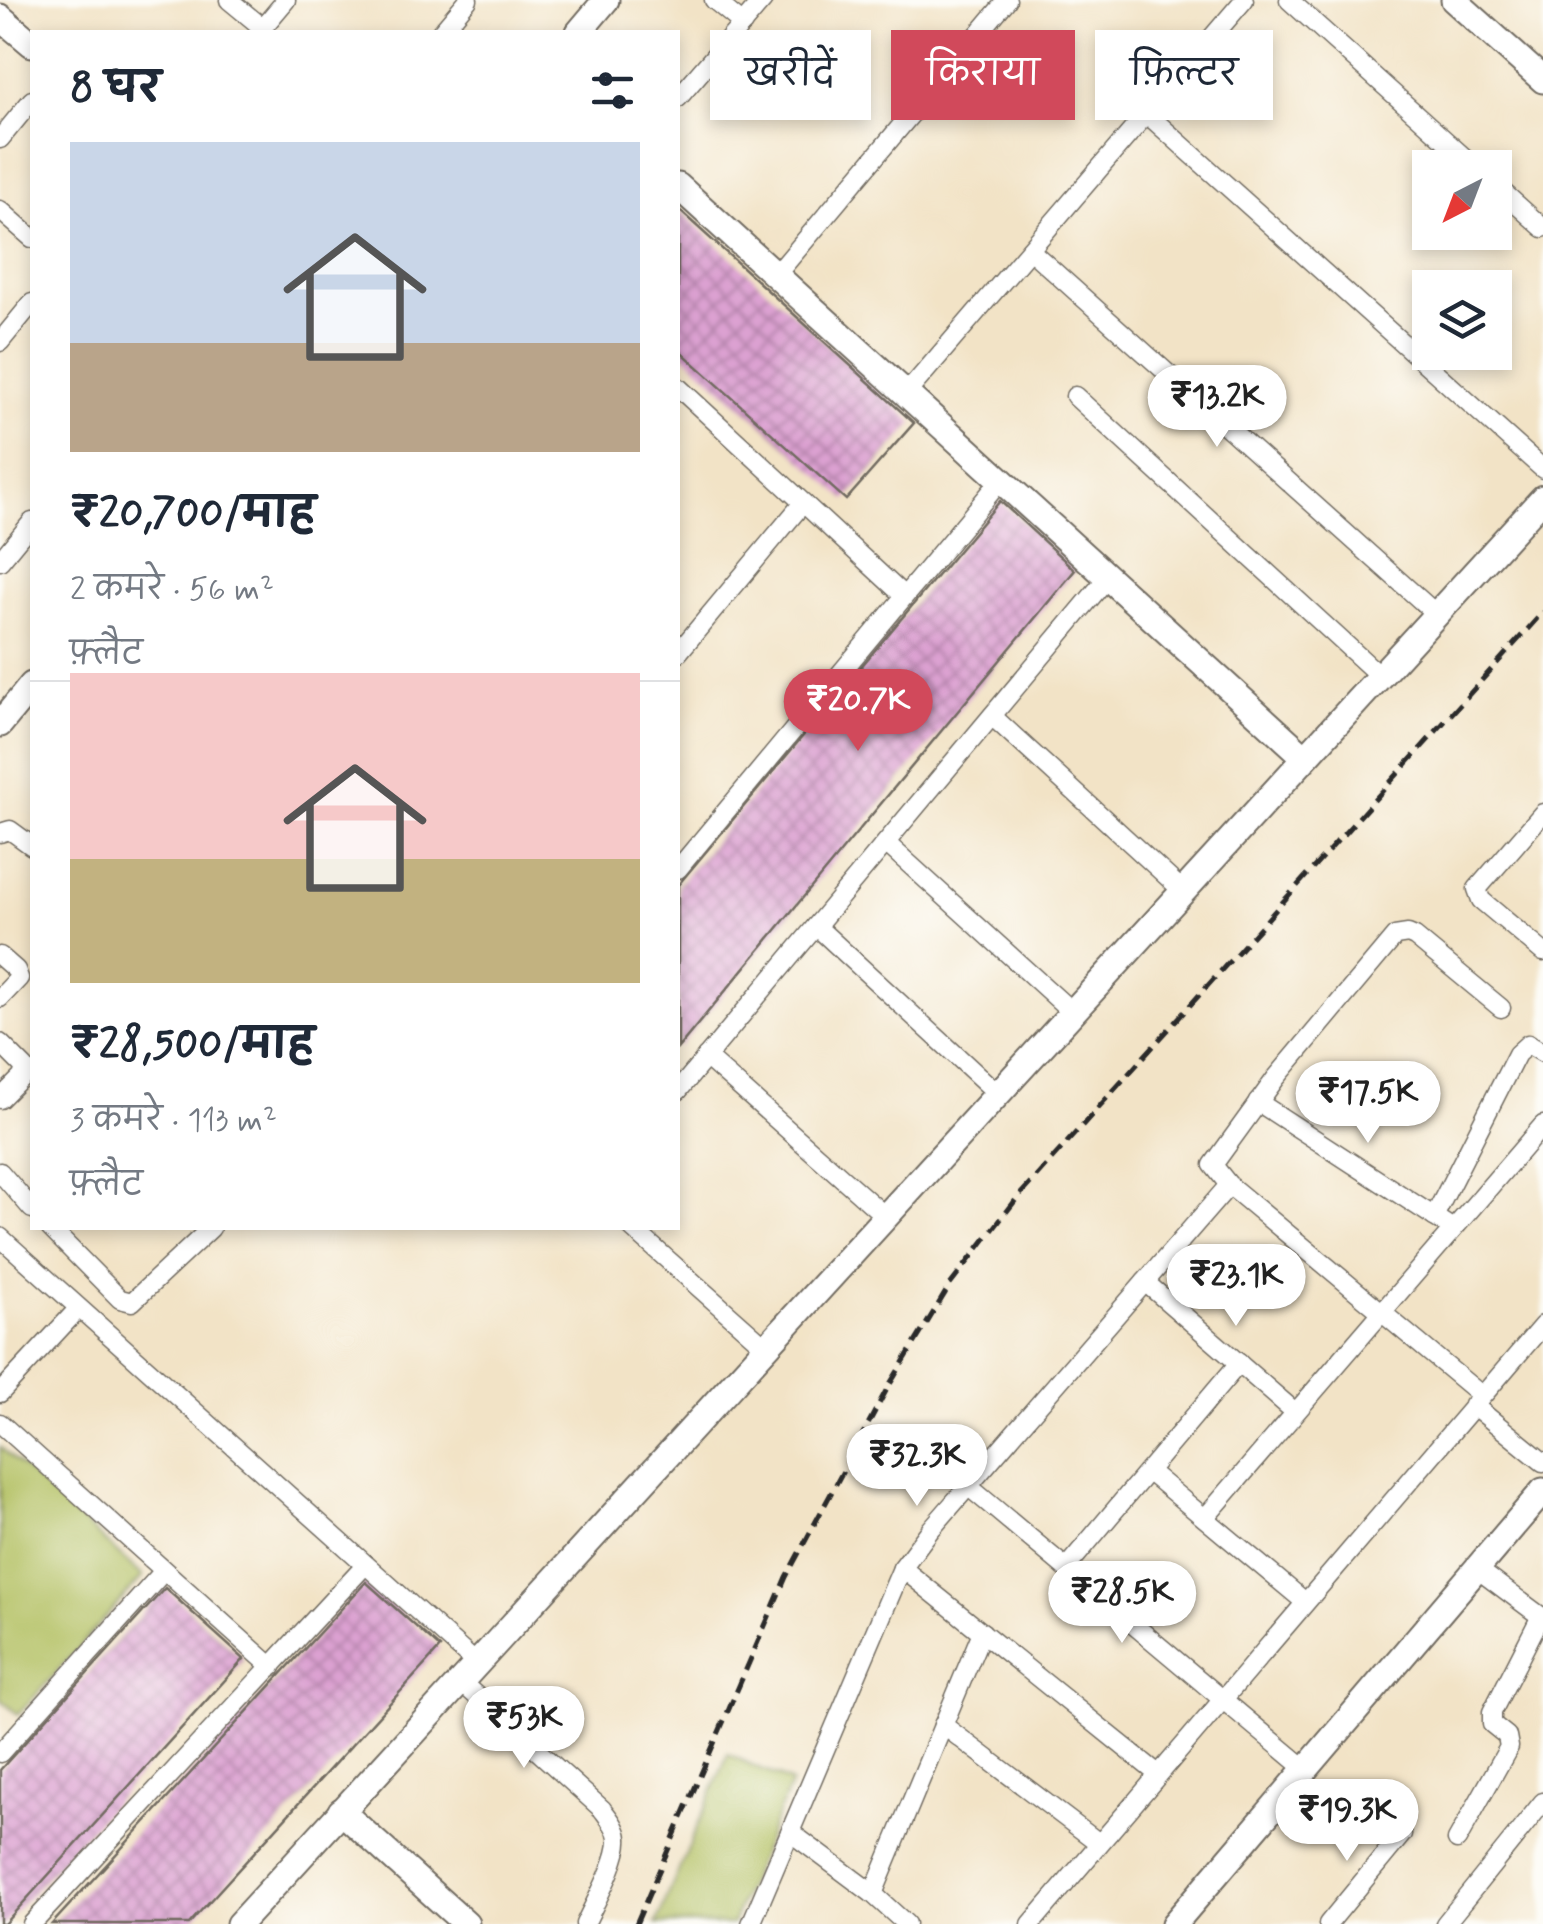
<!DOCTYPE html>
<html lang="hi">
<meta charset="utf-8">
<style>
:root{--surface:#fff;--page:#f6f6f7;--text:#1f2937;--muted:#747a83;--line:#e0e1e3;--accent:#d1495b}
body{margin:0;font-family:Mynerve,"Playpen Sans Deva",sans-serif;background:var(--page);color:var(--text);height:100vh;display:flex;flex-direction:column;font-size:38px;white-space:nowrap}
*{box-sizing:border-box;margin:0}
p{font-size:32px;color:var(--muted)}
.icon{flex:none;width:55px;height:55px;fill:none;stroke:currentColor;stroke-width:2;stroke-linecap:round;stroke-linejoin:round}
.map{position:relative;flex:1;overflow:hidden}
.drawer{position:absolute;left:30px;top:30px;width:650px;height:1200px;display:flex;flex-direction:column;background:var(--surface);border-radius:0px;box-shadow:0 5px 15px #0003}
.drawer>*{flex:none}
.hud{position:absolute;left:710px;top:30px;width:682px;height:90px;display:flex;gap:20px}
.needle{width:65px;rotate:222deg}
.tools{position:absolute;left:1412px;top:150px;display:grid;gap:20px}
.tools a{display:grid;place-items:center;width:100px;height:100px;border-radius:0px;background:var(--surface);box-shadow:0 5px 15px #0003;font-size:50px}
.price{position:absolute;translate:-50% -85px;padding:0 22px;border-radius:35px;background:#fff;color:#222;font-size:32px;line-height:65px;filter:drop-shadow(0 2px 5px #0008)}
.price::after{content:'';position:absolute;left:50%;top:60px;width:30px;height:22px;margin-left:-15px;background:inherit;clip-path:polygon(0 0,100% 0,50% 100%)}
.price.selected{background:var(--accent);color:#fff}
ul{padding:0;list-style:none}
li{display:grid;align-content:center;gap:20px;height:530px;padding:0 40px}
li+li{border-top:2px solid var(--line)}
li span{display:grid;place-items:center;height:310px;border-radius:0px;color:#555}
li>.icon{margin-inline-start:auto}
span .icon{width:180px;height:180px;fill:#fffc;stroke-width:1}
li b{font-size:42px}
h2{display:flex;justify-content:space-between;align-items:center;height:120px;padding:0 40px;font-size:42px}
.chip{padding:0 35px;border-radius:0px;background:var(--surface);box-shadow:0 5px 15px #0003;font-size:35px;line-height:90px}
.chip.selected{background:var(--accent);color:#fff}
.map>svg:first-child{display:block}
.park{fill:#b2c062;stroke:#6e7646;stroke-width:2.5}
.building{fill:url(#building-cross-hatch)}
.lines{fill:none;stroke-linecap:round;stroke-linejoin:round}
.street-casing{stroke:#716b61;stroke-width:21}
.secondary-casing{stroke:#716b61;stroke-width:29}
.street{stroke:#fff;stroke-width:18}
.secondary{stroke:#fff;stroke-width:25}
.rail{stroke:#2b2b2b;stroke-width:5;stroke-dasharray:15 8;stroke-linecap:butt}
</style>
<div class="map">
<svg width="1543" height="1924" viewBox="0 0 1543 1924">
<defs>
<pattern id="building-cross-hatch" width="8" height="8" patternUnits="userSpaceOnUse" patternTransform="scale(2.5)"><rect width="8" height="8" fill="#dca1d1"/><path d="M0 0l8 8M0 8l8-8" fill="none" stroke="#b383aa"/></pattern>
</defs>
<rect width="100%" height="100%" fill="#fdfcf7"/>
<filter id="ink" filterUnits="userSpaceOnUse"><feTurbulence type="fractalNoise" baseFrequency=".01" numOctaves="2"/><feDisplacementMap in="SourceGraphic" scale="20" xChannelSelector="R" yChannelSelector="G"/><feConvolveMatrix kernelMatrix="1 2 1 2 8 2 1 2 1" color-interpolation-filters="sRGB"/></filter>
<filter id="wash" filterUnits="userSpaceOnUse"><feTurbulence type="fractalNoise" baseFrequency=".0048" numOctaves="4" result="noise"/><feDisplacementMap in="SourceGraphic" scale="40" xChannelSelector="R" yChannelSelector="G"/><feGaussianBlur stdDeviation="2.25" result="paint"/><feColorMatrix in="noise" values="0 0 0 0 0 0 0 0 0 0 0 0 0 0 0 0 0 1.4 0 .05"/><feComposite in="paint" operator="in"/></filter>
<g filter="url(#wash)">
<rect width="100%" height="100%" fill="#f2e3c6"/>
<g class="park">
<polygon points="0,1447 143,1576 18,1715 0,1699"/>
<polygon points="728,1754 791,1783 732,1924 656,1924"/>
</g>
<g id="blocks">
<g class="building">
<polygon points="678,209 914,423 846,500 678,349"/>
<polygon points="1000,501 1075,570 678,1048 678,885"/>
<polygon points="366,1582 440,1648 197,1915 189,1924 52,1924"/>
<polygon points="165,1588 244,1659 4,1924 0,1924 0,1770"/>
</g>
</g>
</g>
<g filter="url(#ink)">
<use href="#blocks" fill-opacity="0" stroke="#716b61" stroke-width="2.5"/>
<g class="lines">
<g class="street-casing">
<g id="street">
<polyline points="229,0 263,28"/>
<polyline points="714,0 743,24"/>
<polyline points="1289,0 1476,168"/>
<polyline points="259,32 286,0"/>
<polyline points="441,32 468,0"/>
<polyline points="678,98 763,0"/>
<polyline points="1147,114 1543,469"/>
<polyline points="0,139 32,100"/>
<polyline points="1495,185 1543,228"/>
<polyline points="0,210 32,238"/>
<polyline points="1030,250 1436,614"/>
<polyline points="776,275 1007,0"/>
<polyline points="0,342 32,303"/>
<polyline points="678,387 904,596"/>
<polyline points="906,394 1244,0"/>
<polyline points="1075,396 1380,676"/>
<polyline points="0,561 32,522"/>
<polyline points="678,653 803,503"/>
<polyline points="992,716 1183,891"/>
<polyline points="1543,813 1477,889 1481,900 1543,952"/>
<polyline points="0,833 10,830 32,846"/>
<polyline points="886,843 1072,1012"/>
<polyline points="678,869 1001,480"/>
<polyline points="816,926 998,1094"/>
<polyline points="0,956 16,970 19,978 0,998"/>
<polyline points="0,1043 25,1068 22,1077 0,1099"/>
<polyline points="706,1057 886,1217"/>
<polyline points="678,1091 1108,577"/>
<polyline points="1258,1102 1453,1229"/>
<polyline points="0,1172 32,1209"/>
<polyline points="1434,1217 1517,1054 1528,1044 1543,1053"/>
<polyline points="50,1228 120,1299 132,1302 211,1228"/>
<polyline points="632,1228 767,1348"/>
<polyline points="0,1237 478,1665"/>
<polyline points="1145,1282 1295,1412"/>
<polyline points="0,1393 78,1309"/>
<polyline points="1481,1395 1229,1185 1213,1165 1276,1078 1395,936 1408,934 1415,937 1501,1008"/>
<polyline points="1473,1405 1543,1462"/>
<polyline points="0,1423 272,1667"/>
<polyline points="1148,1471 1304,1601"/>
<polyline points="968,1486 1307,1770"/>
<polyline points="1205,1518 1543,1125"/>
<polyline points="902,1568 1158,1774"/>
<polyline points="1066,1568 1239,1363"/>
<polyline points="1476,1568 1543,1618"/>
<path d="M461,1682L602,1809C608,1817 617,1827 618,1838C620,1859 594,1904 585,1924"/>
<polyline points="943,1725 1099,1843"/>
<polyline points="0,1753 163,1572"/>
<polyline points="790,1832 873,1894 906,1924"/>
<polyline points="1457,1840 1509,1747 1507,1736 1492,1724 1492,1712 1541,1616"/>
<polyline points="873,1894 982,1632"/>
<polyline points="32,1924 364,1566"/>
<polyline points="751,1924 902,1568 931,1529 1229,1185"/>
<polyline points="1031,1924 1543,1325"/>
<polyline points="1328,1924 1402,1834"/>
<polyline points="1445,1924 1543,1802"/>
</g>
</g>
<g class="secondary-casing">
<g id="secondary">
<polyline points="1454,0 1543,80"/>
<polyline points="0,17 32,44"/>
<polyline points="579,32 606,0"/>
<polyline points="678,186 1305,757"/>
<polyline points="0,724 32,685"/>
<polyline points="341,1811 466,1924"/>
<polyline points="239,1924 1543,498"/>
<polyline points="1174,1924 1543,1491"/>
</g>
</g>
<use href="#street" class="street"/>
<use href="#secondary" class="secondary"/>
<polyline class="rail" points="636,1924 786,1577 887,1389 950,1285 1018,1197 1543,612"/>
</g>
</g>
</svg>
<div class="tools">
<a><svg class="needle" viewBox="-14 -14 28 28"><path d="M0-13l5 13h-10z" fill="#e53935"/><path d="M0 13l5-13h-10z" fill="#747a83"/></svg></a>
<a><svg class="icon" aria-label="layers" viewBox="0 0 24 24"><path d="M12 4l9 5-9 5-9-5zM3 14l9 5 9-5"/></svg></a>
</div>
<b class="price" style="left:1217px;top:450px">₹13.2K</b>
<b class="price selected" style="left:858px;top:754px">₹20.7K</b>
<b class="price" style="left:1368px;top:1146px">₹17.5K</b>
<b class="price" style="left:1236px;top:1329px">₹23.1K</b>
<b class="price" style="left:917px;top:1509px">₹32.3K</b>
<b class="price" style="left:1122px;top:1646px">₹28.5K</b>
<b class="price" style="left:524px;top:1771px">₹53K</b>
<b class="price" style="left:1347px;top:1864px">₹19.3K</b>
<div class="hud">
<a class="chip">खरीदें</a>
<a class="chip selected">किराया</a>
<a class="chip">फ़िल्टर</a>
</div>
<section class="drawer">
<h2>8 घर<svg class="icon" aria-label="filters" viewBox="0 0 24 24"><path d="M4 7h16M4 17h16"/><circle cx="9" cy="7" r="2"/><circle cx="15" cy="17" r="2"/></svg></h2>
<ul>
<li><span style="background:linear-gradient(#c9d6e8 65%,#b9a48a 0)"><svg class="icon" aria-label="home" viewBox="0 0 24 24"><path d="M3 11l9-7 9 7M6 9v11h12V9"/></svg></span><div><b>₹20,700/माह</b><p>2 कमरे · 56 m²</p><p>फ़्लैट</p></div></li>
<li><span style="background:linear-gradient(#f6c9c9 60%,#c2b280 0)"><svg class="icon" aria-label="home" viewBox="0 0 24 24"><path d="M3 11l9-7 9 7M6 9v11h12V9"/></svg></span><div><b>₹28,500/माह</b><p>3 कमरे · 113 m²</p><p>फ़्लैट</p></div></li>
</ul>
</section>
</div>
